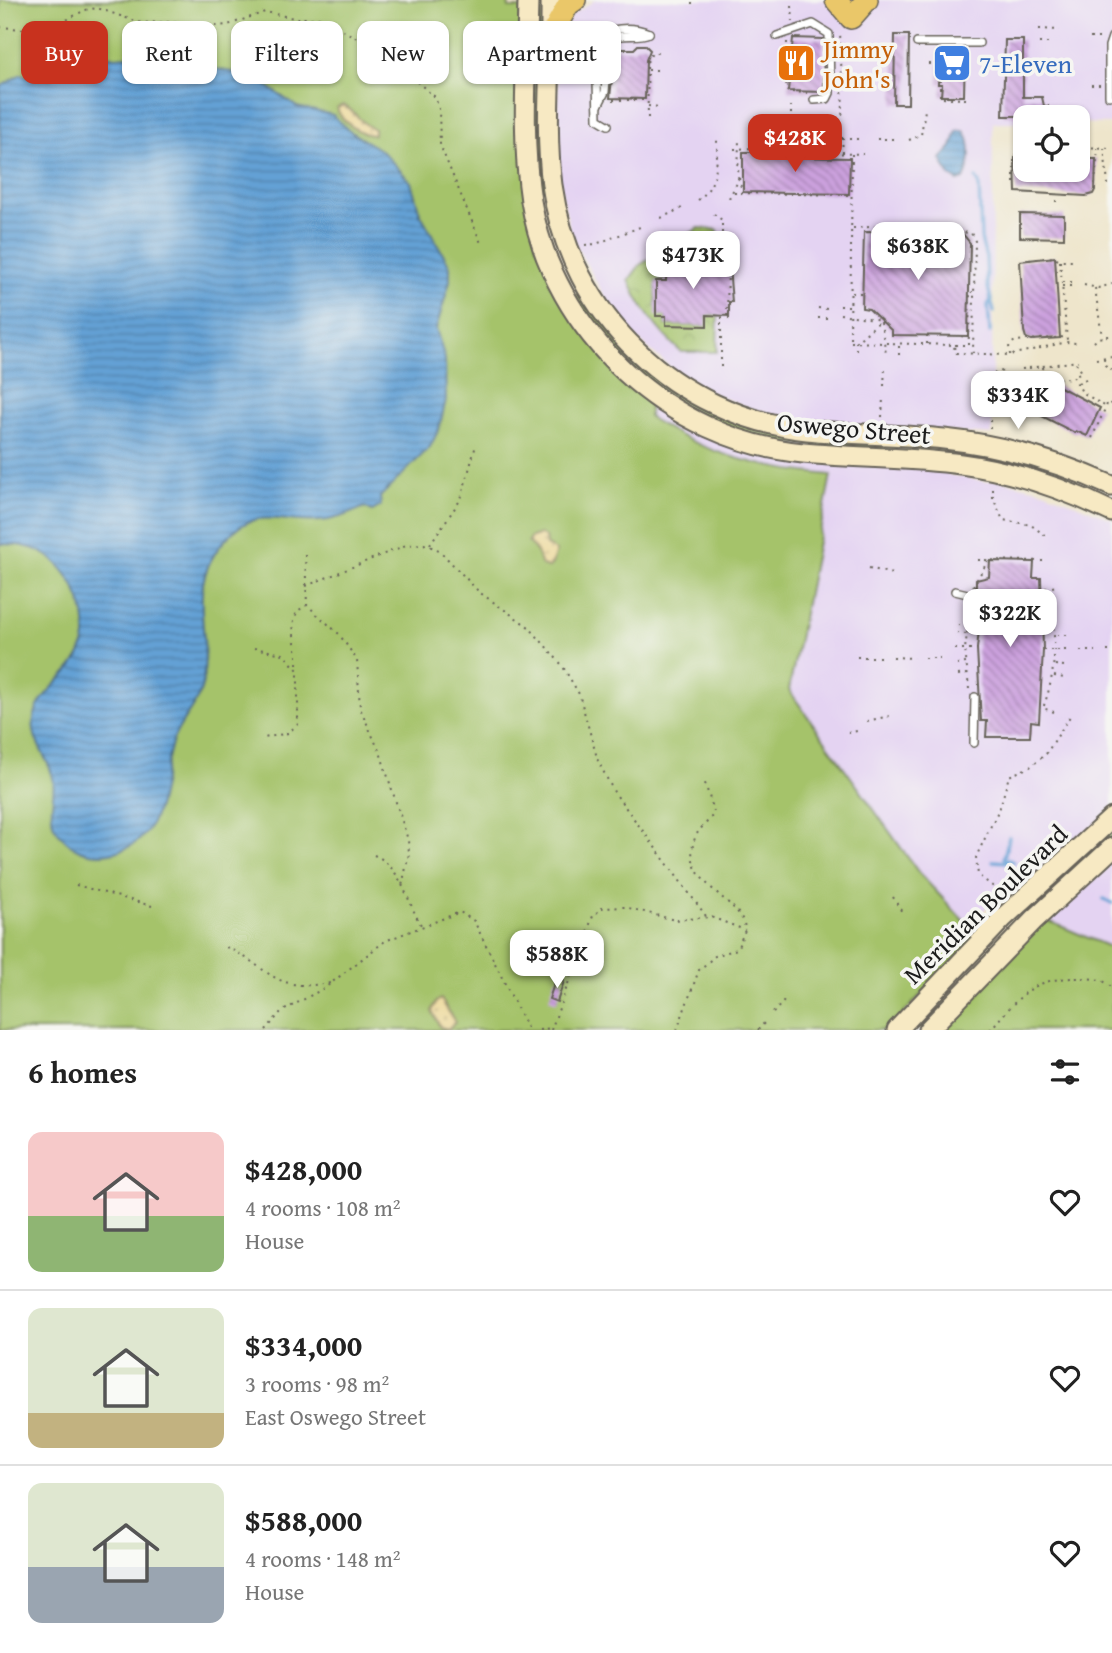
<!DOCTYPE html>
<meta charset="utf-8">
<style>
:root{--surface:#fff;--page:#f6f6f6;--text:#222;--muted:#767676;--line:#e0e0e0;--accent:#c8321e}
body{margin:0;font-family:"Gentium Book Plus",serif;background:var(--page);color:var(--text);height:100vh;display:flex;flex-direction:column;font-size:26px;white-space:nowrap}
*{box-sizing:border-box;margin:0}
p{font-size:23px;color:var(--muted)}
.icon{flex:none;width:38px;height:38px;fill:none;stroke:currentColor;stroke-width:2;stroke-linecap:round;stroke-linejoin:round}
.map{position:relative;height:1030px;overflow:hidden}
.sheet{display:flex;flex-direction:column;background:var(--surface);flex:1}
.sheet>*{flex:none}
.top-card{position:absolute;left:21px;top:21px;width:700px;height:63px;display:flex;gap:14px}
.tools{position:absolute;left:1013px;top:105px;display:grid;gap:14px}
.tools a{display:grid;place-items:center;width:77px;height:77px;border-radius:14px;background:var(--surface);box-shadow:0 2px 5px #0004;font-size:35px}
.price{position:absolute;translate:-50% -60px;padding:0 16px;border-radius:14px;background:#fff;color:#222;font-size:23px;line-height:46px;filter:drop-shadow(0 2px 4px #0008)}
.price::after{content:'';position:absolute;left:50%;top:42px;width:21px;height:16px;margin-left:-10px;background:inherit;clip-path:polygon(0 0,100% 0,50% 100%)}
.price.on{background:var(--accent);color:#fff}
ul{padding:0;list-style:none}
li{display:flex;align-items:center;gap:21px;height:175px;padding:0 28px}
li+li{border-top:2px solid var(--line)}
li span{display:grid;place-items:center;flex:none;width:196px;height:140px;border-radius:14px;color:#555}
li>.icon{margin-inline-start:auto}
span .icon{width:84px;height:84px;fill:#fffc;stroke-width:1}
li b{font-size:30px}
h2{display:flex;justify-content:space-between;align-items:center;height:84px;padding:0 28px;font-size:30px}
.tag{padding:0 24px;border-radius:14px;background:var(--surface);box-shadow:0 2px 5px #0004;font-size:24px;line-height:63px}
.tag.on{background:var(--accent);color:#fff}
.map>svg:first-child{display:block}
.built{fill:#e4d3f2}
.grass{fill:#a5c36b;stroke:#607044;stroke-width:2}
.sand{fill:url(#sand-dots);stroke:#857b5d;stroke-width:2}
.park{fill:url(#park-crowns);stroke:#607044;stroke-width:2}
.water{fill:url(#water-rules);stroke:#405e78;stroke-width:2}
.lines{fill:none;stroke-linecap:round;stroke-linejoin:round}
.stream{stroke:#64a1d5;stroke-width:3.5}
.building{fill:url(#building-back-hatch)}
.service-casing{stroke:#666259;stroke-width:10}
.secondary-casing{stroke:#666259;stroke-width:23}
.primary-casing{stroke:#666259;stroke-width:24}
.path{stroke:#666259;stroke-width:2;stroke-dasharray:2 5;stroke-linecap:butt}
.service{stroke:#fff;stroke-width:7}
.secondary{stroke:#f7e9c3;stroke-width:19}
.primary{stroke:#eac769;stroke-width:21}
.labels{text-anchor:middle;dominant-baseline:central;stroke-width:7;stroke-linejoin:round;paint-order:stroke}
.food-label{font-size:26px;fill:#c56008;stroke:#f6f6f2;text-anchor:start}
.shop-label{font-size:26px;fill:#366cbe;stroke:#f6f6f2;text-anchor:start}
.street-label{font-size:26px;fill:#1c1c1c;stroke:#f6f6f2}
</style>
<div class="map">
<svg width="1112" height="1030" viewBox="0 0 1112 1030">
<defs>
<pattern id="sand-dots" width="8" height="8" patternUnits="userSpaceOnUse" patternTransform="scale(1.75)"><rect width="8" height="8" fill="#eeda9e"/><path d="M2 2h.1M6 6h.1" fill="none" stroke="#ccba88" stroke-width="1.8" stroke-linecap="round"/></pattern>
<pattern id="park-crowns" width="20" height="18" patternUnits="userSpaceOnUse" patternTransform="scale(1.75)"><rect width="20" height="18" fill="#a5c36b"/><path d="M2 6a3 3 0 1 1 6 0M12 15a3 3 0 1 1 6 0" fill="none" stroke="#8da75c"/></pattern>
<pattern id="water-rules" width="6" height="5" patternUnits="userSpaceOnUse" patternTransform="scale(1.75)"><rect width="6" height="5" fill="#64a1d5"/><path d="M0 2.5h6" fill="none" stroke="#5282ac"/></pattern>
<pattern id="building-back-hatch" width="6" height="6" patternUnits="userSpaceOnUse" patternTransform="scale(1.75)"><rect width="6" height="6" fill="#cca1de"/><path d="M-1 5l2 2M0 0l6 6M5-1l2 2" fill="none" stroke="#a582b3"/></pattern>
</defs>
<rect width="100%" height="100%" fill="#f6f6f2"/>
<filter id="ink" filterUnits="userSpaceOnUse"><feTurbulence type="fractalNoise" baseFrequency=".0143" numOctaves="2"/><feDisplacementMap in="SourceGraphic" scale="14" xChannelSelector="R" yChannelSelector="G"/><feConvolveMatrix kernelMatrix="1 2 1 2 8 2 1 2 1" color-interpolation-filters="sRGB"/></filter>
<filter id="wash" filterUnits="userSpaceOnUse"><feTurbulence type="fractalNoise" baseFrequency=".00686" numOctaves="4" result="noise"/><feDisplacementMap in="SourceGraphic" scale="28" xChannelSelector="R" yChannelSelector="G"/><feGaussianBlur stdDeviation="1.57" result="paint"/><feColorMatrix in="noise" values="0 0 0 0 0 0 0 0 0 0 0 0 0 0 0 0 0 1.4 0 .05"/><feComposite in="paint" operator="in"/></filter>
<g filter="url(#wash)">
<rect width="100%" height="100%" fill="#eee5cb"/>
<g class="built">
<polygon points="595,0 1112,0 1112,124 1078,123 1078,117 1026,117 1025,122 993,122 992,435 785,421 692,386 621,325 572,239 557,173 558,43 572,15"/>
<polygon points="650,401 944,470 950,475 988,482 994,479 1039,489 1112,519 1112,809 1065,852 1061,849 1018,889 999,892 981,914 977,935 919,873 789,690 649,417"/>
<polygon points="1112,856 1112,948 1044,919"/>
</g>
<g class="grass">
<path d="M0,0H508L509,8H521L536,246L650,401L649,417C705,455 765,469 831,475L789,690L919,873L977,935L888,1030H0Z"/>
<polygon points="538,2 542,2 546,188 542,188 534,122"/>
<polygon points="578,292 670,388 867,440 953,449 901,447 863,450 775,442 713,422 656,388 602,337 576,295"/>
<polygon points="1112,826 1112,839 1044,901 1031,907 1030,905"/>
<polygon points="1044,919 1112,948 1112,1030 937,1030"/>
</g>
<g class="sand">
<path d="M343,105C356,111 361,125 374,129V135C361,135 340,121 337,108Z"/>
<polygon points="540,534 545,537 546,545 556,551 552,564 548,568 542,566 537,552 528,542 531,537"/>
<polygon points="441,999 455,1022 448,1029 440,1027 432,1011 436,1002"/>
</g>
<path class="park" d="M699,228L718,230V267H707V256L667,255L666,281L656,282V306L666,307V325L706,326L707,315H718L717,352H681C658,331 640,308 629,280L640,265Z"/>
<g class="water">
<path d="M88,51L115,57L158,53L205,67L253,76L297,107L333,115L348,130L382,151L411,182L420,213L450,266V281L436,329L445,359L446,400L439,429L430,447L380,497L381,506L372,511L365,507C350,513 337,520 320,521C281,525 257,504 226,539C183,586 212,628 203,681C200,703 182,718 174,738C157,780 170,849 102,854C80,855 65,844 54,826C48,810 56,794 53,778C49,757 30,742 34,718C40,690 69,678 80,654C96,622 74,572 46,555C33,546 16,544 0,544V87L21,74L36,79H51Z"/>
<path d="M964,130C973,144 971,164 964,179L958,181L950,176L941,159L952,147L957,131Z"/>
</g>
<g class="lines">
<g class="stream">
<polyline points="976,178 979,184 981,239 986,258 987,283 994,312"/>
<polyline points="990,332 988,305 991,300"/>
<polyline points="975,388 978,388"/>
<polyline points="1009,837 1004,858 1014,862"/>
<polyline points="993,861 1008,862"/>
<polyline points="1104,899 1112,903"/>
</g>
</g>
<g id="blocks">
<g class="building">
<polygon points="895,35 909,35 908,104 894,104"/>
<polygon points="793,38 823,39 824,92 788,91"/>
<polygon points="1005,40 1023,40 1023,97 1042,97 1044,106 1047,106 1047,116 1003,116"/>
<polygon points="638,45 645,45 650,50 646,60 645,99 610,98 615,49 634,49"/>
<polygon points="942,49 965,49 964,96 941,96 942,84 938,84 939,51"/>
<polygon points="743,152 774,152 782,157 850,158 849,194 743,192"/>
<polygon points="1015,158 1026,158 1026,170 1078,170 1078,159 1096,159 1095,190 1093,194 1086,196 1016,192"/>
<polygon points="1020,214 1064,215 1064,238 1020,237"/>
<polygon points="864,232 962,233 970,243 968,336 892,335 892,331 869,309 862,308"/>
<polygon points="667,255 708,256 707,267 729,267 732,302 729,302 729,316 707,315 707,326 666,325 666,316 656,316 656,281 666,281"/>
<polygon points="1055,257 1060,338 1031,340 1026,338 1024,331 1020,261"/>
<polygon points="1047,380 1100,408 1087,436 1076,431 1075,433 1034,412"/>
<polygon points="990,561 1034,562 1033,578 1041,578 1043,650 1039,722 1031,721 1030,737 986,737 987,721 981,721 977,649 981,609 975,609 975,602 982,603 986,596 976,590 976,580 989,577"/>
<polygon points="556,978 564,981 557,1002 549,999"/>
</g>
</g>
</g>
<g filter="url(#ink)">
<use href="#blocks" fill-opacity="0" stroke="#666259" stroke-width="2"/>
<g class="lines">
<g class="service-casing">
<g id="service">
<polyline points="777,36 813,24 829,34 830,93 827,99 814,100"/>
<polyline points="917,43 979,43"/>
<polyline points="1109,96 1109,46 1112,37"/>
<path d="M598,106L605,92L609,42C620,31 636,39 649,33"/>
<path d="M608,125L598,119L596,42C605,26 633,26 649,33"/>
<polyline points="955,591 980,597"/>
<polyline points="974,743 975,697"/>
</g>
</g>
<g class="secondary-casing">
<g id="secondary">
<path d="M528,0C527,66 521,135 531,201C553,334 670,440 803,453C855,458 909,457 961,464C1013,471 1065,489 1112,512"/>
<path d="M551,0C552,61 544,125 552,185C570,316 677,416 807,430C853,435 899,434 944,439C1003,445 1059,462 1112,486"/>
<polyline points="897,1030 1003,918 1112,818"/>
<polyline points="928,1030 1034,920 1112,848"/>
</g>
</g>
<g class="primary-casing">
<g id="primary">
<polyline points="836,0 851,18 867,0"/>
<polyline points="551,35 568,5 575,0"/>
</g>
</g>
<g class="path">
<polyline points="692,4 692,0"/>
<polyline points="792,6 793,22"/>
<polyline points="0,27 46,31 85,10 97,8 141,23 170,22 204,27 228,25 265,12 294,18 319,18 378,49 435,97 439,109 440,145 481,243"/>
<polyline points="1039,29 1060,30"/>
<polyline points="1090,38 1100,38"/>
<polyline points="787,42 786,90 791,94"/>
<polyline points="1039,43 1049,43"/>
<polyline points="940,52 940,98 967,99"/>
<polyline points="929,64 938,64"/>
<polyline points="648,70 662,70"/>
<polyline points="1091,85 1101,85"/>
<polyline points="792,92 807,93"/>
<polyline points="613,100 646,100"/>
<polyline points="648,106 661,107"/>
<polyline points="1044,117 1048,117 1048,104"/>
<polyline points="648,118 647,62 652,53 661,53"/>
<polyline points="791,121 791,106"/>
<polyline points="839,121 843,112 840,31"/>
<polyline points="842,137 843,153"/>
<polyline points="842,139 862,139"/>
<polyline points="877,139 893,139"/>
<polyline points="909,140 921,135 925,110"/>
<polyline points="1078,147 1112,148"/>
<polyline points="1104,148 1108,184 1112,183"/>
<polyline points="734,149 778,147 778,152 863,154"/>
<polyline points="790,153 790,136"/>
<polyline points="852,154 850,342 954,345 955,353 1010,355 1067,342 1076,343"/>
<polyline points="739,178 742,192"/>
<polyline points="1014,183 1014,157 1026,147"/>
<polyline points="1095,184 1098,148"/>
<polyline points="734,193 852,195"/>
<polyline points="729,198 738,181 739,138"/>
<path d="M698,200C719,184 717,160 717,137"/>
<polyline points="1056,202 1056,196"/>
<polyline points="714,214 722,220 722,264 732,264"/>
<polyline points="661,218 682,208"/>
<polyline points="853,228 889,226 971,233 975,241 973,353"/>
<polyline points="585,245 596,244 640,227"/>
<polyline points="723,255 734,255"/>
<polyline points="1029,260 1053,257 1060,261 1072,261"/>
<polyline points="1060,261 1067,340"/>
<polyline points="1063,282 1072,282"/>
<polyline points="1084,285 1098,288 1112,284"/>
<polyline points="1062,286 1072,286"/>
<polyline points="1095,288 1102,337"/>
<polyline points="852,293 862,293"/>
<polyline points="840,306 849,306"/>
<polyline points="818,308 827,309"/>
<polyline points="840,314 881,320"/>
<polyline points="727,316 728,265"/>
<polyline points="818,318 827,318"/>
<polyline points="881,322 886,354"/>
<polyline points="961,336 969,338 970,292 973,292"/>
<polyline points="1094,342 1098,338 1112,335"/>
<polyline points="927,344 927,335"/>
<polyline points="955,345 969,345 969,338"/>
<polyline points="856,350 856,342 880,321"/>
<polyline points="899,355 899,345"/>
<polyline points="1010,355 1009,346 1015,341 1065,337"/>
<polyline points="1104,358 1105,365 1112,370"/>
<polyline points="1096,359 1112,356"/>
<polyline points="1076,363 1082,372 1073,376 1082,392 1106,407"/>
<polyline points="721,367 721,318 732,318"/>
<polyline points="1043,367 1045,379"/>
<polyline points="1022,369 1078,361"/>
<polyline points="1078,383 1086,379"/>
<polyline points="884,386 885,367"/>
<polyline points="1019,397 1029,398"/>
<polyline points="1038,404 1035,402 1046,379 1072,378"/>
<polyline points="882,417 883,398"/>
<polyline points="990,429 990,381 996,372 1005,371"/>
<polyline points="1092,438 1108,402 1112,404"/>
<polyline points="993,489 993,498 1003,520 1031,525 1046,536"/>
<polyline points="430,544 461,499 476,445"/>
<polyline points="305,555 307,605 339,634 357,660 360,708 381,755 408,840 409,854 402,886"/>
<polyline points="978,560 1045,561"/>
<polyline points="869,568 892,574"/>
<polyline points="306,586 406,545 424,544 439,550 479,592 529,627 562,665 579,694 598,761 614,792 706,916"/>
<polyline points="973,586 988,561"/>
<polyline points="958,625 967,626"/>
<polyline points="957,633 966,634"/>
<polyline points="1057,635 1066,635"/>
<polyline points="254,648 283,654 298,670 298,724 288,733 264,738"/>
<polyline points="955,649 977,649"/>
<polyline points="1043,650 1066,650"/>
<polyline points="1080,651 1095,651"/>
<polyline points="1107,651 1112,651"/>
<polyline points="857,657 882,657"/>
<polyline points="893,657 914,658"/>
<polyline points="925,658 940,658"/>
<path d="M297,664C299,645 283,615 306,606"/>
<polyline points="957,664 966,663"/>
<polyline points="1055,665 1065,666"/>
<polyline points="958,675 967,674"/>
<polyline points="1054,676 1064,678"/>
<polyline points="969,689 965,649 971,604"/>
<path d="M1054,712L1043,708C1058,669 1057,629 1046,588L1057,586"/>
<polyline points="867,721 890,716"/>
<polyline points="848,733 857,731"/>
<path d="M374,855C401,866 407,902 421,925"/>
<polyline points="76,885 152,906"/>
<polyline points="1004,895 978,875 976,857 1000,807 1009,776 1030,767 1046,754 1072,713"/>
<polyline points="893,897 903,914"/>
<path d="M226,947C270,967 272,993 330,983"/>
<polyline points="773,1013 786,999"/>
<polyline points="266,1030 281,1012 326,987 385,941 460,912 474,921 528,1030"/>
<polyline points="539,1030 551,1028"/>
<polyline points="551,1030 593,916 602,908 625,907 675,920 711,917 745,930"/>
<path d="M677,1030L699,970L715,956L737,949L745,930C745,899 678,885 695,838C699,827 710,822 714,812L704,780"/>
<polyline points="758,1030 765,1022"/>
<path d="M990,1030C1021,995 1032,977 1081,978C1093,979 1104,978 1112,988"/>
</g>
<use href="#service" class="service"/>
<use href="#secondary" class="secondary"/>
<use href="#primary" class="primary"/>
</g>
</g>
<defs>
<g id="restaurant-square" transform="scale(2.0125)"><rect x="-9" y="-9" width="18" height="18" rx="4" fill="#e8710a" stroke="#f6f6f2"/><path d="M-5-6h1v4h1v-4h1v4h1v-4h1v5L-1.5 .5V6h-2V.5L-5-1ZM5-6V6H3V1.5H1.5Q1.5-4 5-6Z" fill="#fff"/></g>
<g id="supermarket-square" transform="scale(2.0125)"><rect x="-9" y="-9" width="18" height="18" rx="4" fill="#3f7fe0" stroke="#f6f6f2"/><path d="M-6-5.5h2.5l.6 2H6L4.5 2H-2.5L-4.4-4H-6ZM-1.5 3.2a1.3 1.3 0 1 0 .1 0ZM3 3.2a1.3 1.3 0 1 0 .1 0Z" fill="#fff"/></g>
</defs>
<g fill-rule="evenodd">
<use href="#restaurant-square" x="796" y="63"/>
<use href="#supermarket-square" x="952" y="63"/>
</g>
<g class="labels">
<g class="food-label">
<text x="823" y="48">Jimmy<tspan x="823" dy="30">John's</tspan></text>
</g>
<g class="shop-label">
<text x="979" y="63">7-Eleven</text>
</g>
<g class="street-label">
<text transform="translate(854 428) rotate(5)">Oswego Street</text>
<text transform="translate(985 904) rotate(-44)">Meridian Boulevard</text>
</g>
</g>
</svg>
<div class="tools">
<a><svg class="icon" aria-label="locate" viewBox="0 0 24 24"><circle cx="12" cy="12" r="6"/><path d="M12 2v4M12 18v4M2 12h4M18 12h4"/></svg></a>
</div>
<b class="price on" style="left:795px;top:174px">$428K</b>
<b class="price" style="left:918px;top:282px">$638K</b>
<b class="price" style="left:693px;top:291px">$473K</b>
<b class="price" style="left:1018px;top:431px">$334K</b>
<b class="price" style="left:1010px;top:649px">$322K</b>
<b class="price" style="left:557px;top:990px">$588K</b>
<div class="top-card">
<a class="tag on">Buy</a>
<a class="tag">Rent</a>
<a class="tag">Filters</a>
<a class="tag">New</a>
<a class="tag">Apartment</a>
</div>
</div>
<section class="sheet">
<h2>6 homes<svg class="icon" aria-label="filters" viewBox="0 0 24 24"><path d="M4 7h16M4 17h16"/><circle cx="9" cy="7" r="2"/><circle cx="15" cy="17" r="2"/></svg></h2>
<ul>
<li><span style="background:linear-gradient(#f6c9c9 60%,#8fb573 0)"><svg class="icon" aria-label="home" viewBox="0 0 24 24"><path d="M3 11l9-7 9 7M6 9v11h12V9"/></svg></span><div><b>$428,000</b><p>4 rooms · 108 m²</p><p>House</p></div><svg class="icon" aria-label="heart" viewBox="0 0 24 24"><path d="M12 20l-8-8c-3-5 5-10 8-4 3-6 11-1 8 4z"/></svg></li>
<li><span style="background:linear-gradient(#dfe7d0 75%,#c2b280 0)"><svg class="icon" aria-label="home" viewBox="0 0 24 24"><path d="M3 11l9-7 9 7M6 9v11h12V9"/></svg></span><div><b>$334,000</b><p>3 rooms · 98 m²</p><p>East Oswego Street</p></div><svg class="icon" aria-label="heart" viewBox="0 0 24 24"><path d="M12 20l-8-8c-3-5 5-10 8-4 3-6 11-1 8 4z"/></svg></li>
<li><span style="background:linear-gradient(#dfe7d0 60%,#9aa5b1 0)"><svg class="icon" aria-label="home" viewBox="0 0 24 24"><path d="M3 11l9-7 9 7M6 9v11h12V9"/></svg></span><div><b>$588,000</b><p>4 rooms · 148 m²</p><p>House</p></div><svg class="icon" aria-label="heart" viewBox="0 0 24 24"><path d="M12 20l-8-8c-3-5 5-10 8-4 3-6 11-1 8 4z"/></svg></li>
</ul>
</section>
